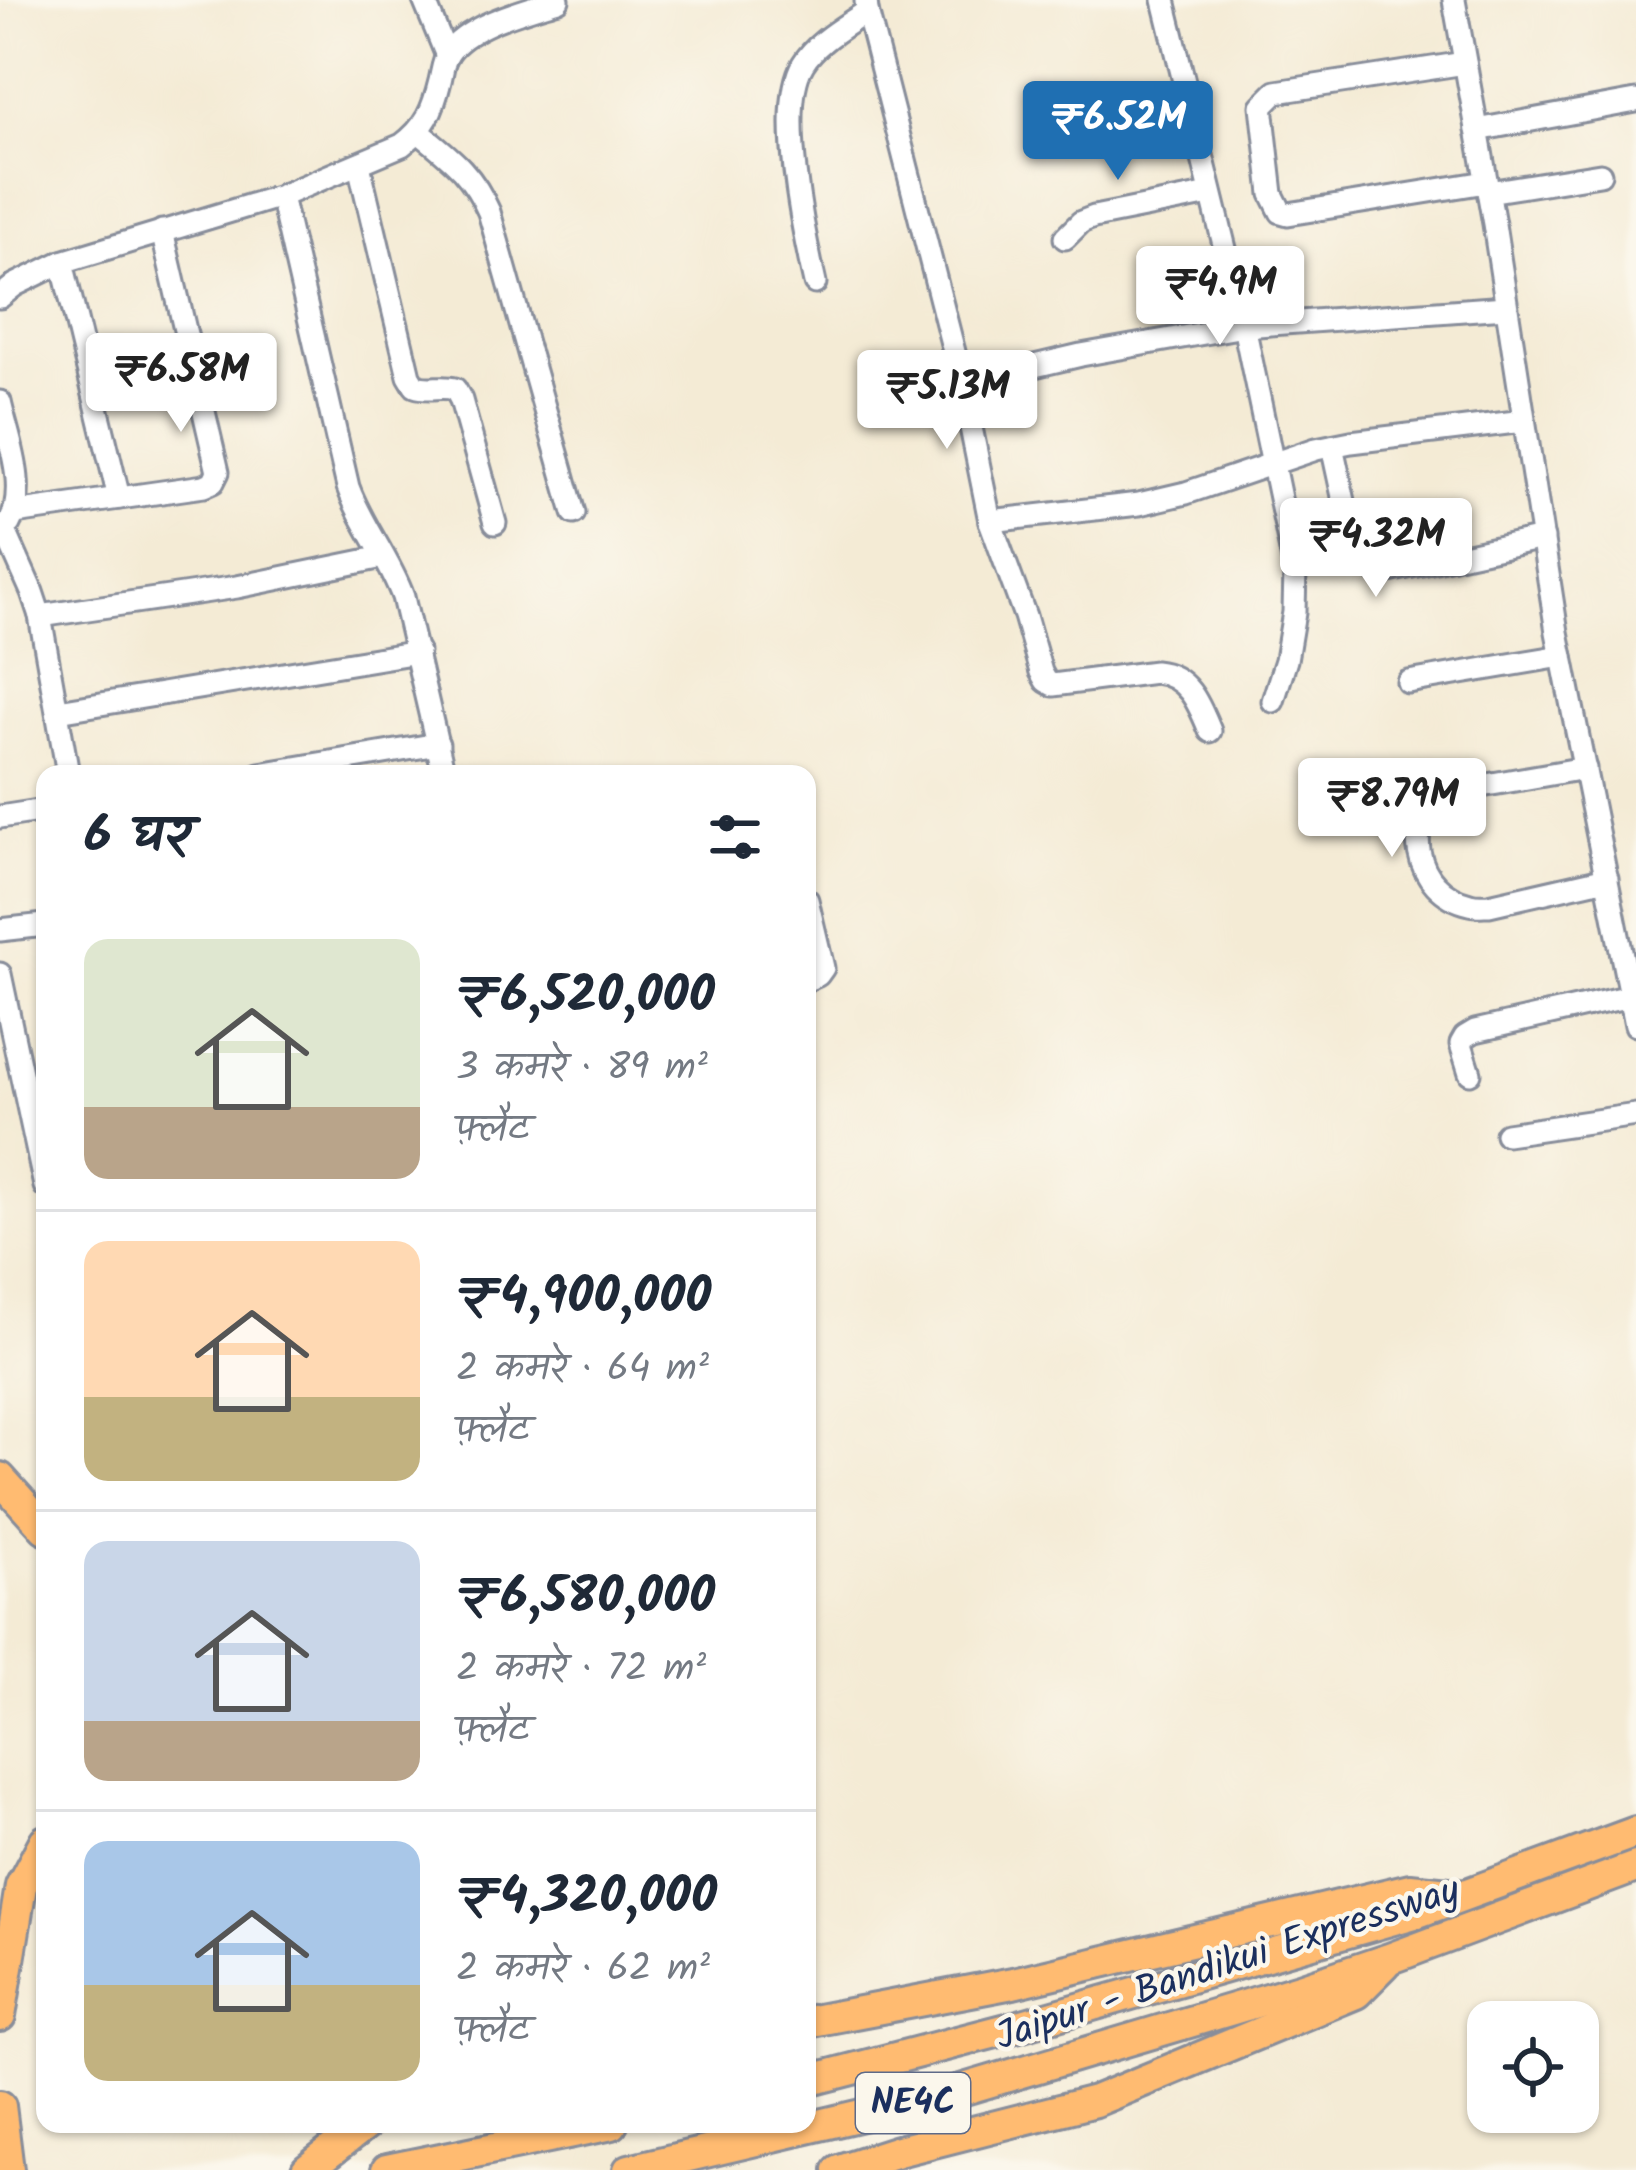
<!DOCTYPE html>
<html lang="hi">
<meta charset="utf-8">
<style>
:root{--surface:#fff;--page:#f6f6f7;--text:#1f2937;--muted:#747a83;--line:#e0e1e3;--accent:#1f6fb2}
body{margin:0;font-family:Kalam,"Playpen Sans Deva",sans-serif;background:var(--page);color:var(--text);height:100vh;display:flex;flex-direction:column;font-size:45px;white-space:nowrap}
*{box-sizing:border-box;margin:0}
p{font-size:39px;color:var(--muted)}
.icon{flex:none;width:66px;height:66px;fill:none;stroke:currentColor;stroke-width:2;stroke-linecap:round;stroke-linejoin:round}
.map{position:relative;flex:1;overflow:hidden}
.side{position:absolute;left:36px;top:765px;width:780px;height:1368px;display:flex;flex-direction:column;background:var(--surface);border-radius:24px;box-shadow:0 3px 9px #0004}
.side>*{flex:none}
.controls{position:absolute;left:1467px;top:2001px;display:grid;gap:24px}
.controls a{display:grid;place-items:center;width:132px;height:132px;border-radius:24px;background:var(--surface);box-shadow:0 3px 9px #0004;font-size:60px}
.price{position:absolute;translate:-50% -102px;padding:0 27px;border-radius:12px;background:#fff;color:#222;font-size:39px;line-height:78px;filter:drop-shadow(0 3px 6px #0008)}
.price::after{content:'';position:absolute;left:50%;top:72px;width:36px;height:27px;margin-left:-18px;background:inherit;clip-path:polygon(0 0,100% 0,50% 100%)}
.price.on{background:var(--accent);color:#fff}
ul{padding:0;list-style:none}
li{display:flex;align-items:center;gap:36px;height:300px;padding:0 48px}
li+li{border-top:3px solid var(--line)}
li span{display:grid;place-items:center;flex:none;width:336px;height:240px;border-radius:24px;color:#555}
li>.icon{margin-inline-start:auto}
span .icon{width:144px;height:144px;fill:#fffc;stroke-width:1}
li b{font-size:51px}
h2{display:flex;justify-content:space-between;align-items:center;height:144px;padding:0 48px;font-size:51px}
.map>svg:first-child{display:block}
.lines{fill:none;stroke-linecap:round;stroke-linejoin:round}
.minor-casing{stroke:#888d9a;stroke-width:27}
.highway-casing{stroke:#888d9a;stroke-width:36}
.minor{stroke:#fff;stroke-width:21}
.highway{stroke:#ffbb71;stroke-width:30}
.labels{text-anchor:middle;dominant-baseline:central;stroke-width:9;stroke-linejoin:round;paint-order:stroke}
.shield{fill:#fbf7ec;stroke:#5e6b89;stroke-width:3}
.shield-label{font-size:36px;font-weight:bold;fill:#1b2f5e}
.street-label{font-size:39px;fill:#1b2f5e;stroke:#fbf7ec}
</style>
<div class="map">
<svg width="1636" height="2170" viewBox="0 0 1636 2170">
<rect width="100%" height="100%" fill="#fbf7ec"/>
<filter id="ink" filterUnits="userSpaceOnUse"><feTurbulence type="fractalNoise" baseFrequency=".00833" numOctaves="2"/><feDisplacementMap in="SourceGraphic" scale="24" xChannelSelector="R" yChannelSelector="G"/><feConvolveMatrix kernelMatrix="1 2 1 2 8 2 1 2 1" color-interpolation-filters="sRGB"/></filter>
<filter id="wash" filterUnits="userSpaceOnUse"><feTurbulence type="fractalNoise" baseFrequency=".004" numOctaves="4" result="noise"/><feDisplacementMap in="SourceGraphic" scale="48" xChannelSelector="R" yChannelSelector="G"/><feGaussianBlur stdDeviation="2.7" result="paint"/><feColorMatrix in="noise" values="0 0 0 0 0 0 0 0 0 0 0 0 0 0 0 0 0 1.4 0 .05"/><feComposite in="paint" operator="in"/></filter>
<g filter="url(#wash)">
<rect width="100%" height="100%" fill="#f4ebd5"/>
</g>
<g filter="url(#ink)">
<g class="lines">
<g class="minor-casing">
<g id="minor">
<polyline points="424,0 447,56"/>
<polyline points="1164,0 1244,326 1295,570 1294,612 1286,660 1273,701"/>
<polyline points="1454,0 1494,224 1557,632 1636,1025"/>
<path d="M867,11L962,383L990,521L1025,616L1041,672L1046,681L1053,685L1155,672C1188,675 1199,704 1210,731"/>
<polyline points="1465,63 1276,92 1262,106 1272,194 1281,212 1288,214 1486,182"/>
<polyline points="1477,130 1636,101"/>
<path d="M419,132C451,158 472,173 489,212L574,513"/>
<path d="M359,165L409,376L415,386C429,391 441,385 455,389L461,400L495,523"/>
<polyline points="1488,192 1600,174"/>
<polyline points="1065,238 1081,222 1094,217 1210,194"/>
<polyline points="62,262 119,498"/>
<path d="M815,283C804,235 777,107 803,64C817,41 846,26 867,11L866,1"/>
<polyline points="0,297 15,285 62,262 281,196"/>
<polyline points="962,383 1081,355 1244,326 1506,307"/>
<path d="M0,402C8,439 29,488 9,524"/>
<path d="M1332,446L1354,547C1361,562 1367,569 1384,572L1543,538"/>
<polyline points="15,513 204,486 213,482 218,472 162,231"/>
<polyline points="990,521 1139,504 1186,493 1316,449 1351,442 1524,421"/>
<polyline points="5,531 32,592 40,616 68,774"/>
<polyline points="40,616 237,587 383,557"/>
<polyline points="1408,682 1562,656"/>
<polyline points="58,711 418,652"/>
<path d="M1585,768L1452,791C1397,816 1414,892 1470,904C1476,906 1483,905 1489,905L1607,878"/>
<polyline points="259,774 438,744"/>
<path d="M444,774L403,597C389,558 362,526 348,487L281,196L402,145C426,127 433,110 440,81C442,73 443,61 448,54C468,24 526,10 558,0"/>
<polyline points="0,817 45,810"/>
<polyline points="807,900 823,968 818,975 807,980"/>
<polyline points="0,930 45,925"/>
<polyline points="0,974 45,1186"/>
<polyline points="1470,1073 1461,1044 1465,1037 1475,1031 1630,996"/>
<polyline points="1506,1134 1636,1115"/>
</g>
</g>
<g class="highway-casing">
<g id="highway">
<polyline points="0,1478 45,1528"/>
<polyline points="0,2016 21,1886 45,1841"/>
<polyline points="807,2022 1013,1983 1410,1889 1458,1894"/>
<polyline points="807,2081 1019,2026 1418,1912 1636,1832"/>
<polyline points="0,2106 8,2170"/>
<polyline points="307,2170 366,2124"/>
<polyline points="387,2170 612,2124"/>
<polyline points="629,2170 934,2098 1300,1989 1389,1959 1636,1867"/>
<polyline points="839,2170 898,2151 1095,2101 1356,1993 1385,1964"/>
</g>
</g>
<use href="#minor" class="minor"/>
<use href="#highway" class="highway"/>
</g>
</g>
<g class="labels">
<rect class="shield" x="856" y="2073" width="114" height="60" rx="9"/>
<g class="shield-label">
<text x="913" y="2103">NE4C</text>
</g>
<g class="street-label">
<text transform="translate(1228 1965) rotate(-18)">Jaipur - Bandikui Expressway</text>
</g>
</g>
</svg>
<div class="controls">
<a><svg class="icon" aria-label="locate" viewBox="0 0 24 24"><circle cx="12" cy="12" r="6"/><path d="M12 2v4M12 18v4M2 12h4M18 12h4"/></svg></a>
</div>
<b class="price on" style="left:1118px;top:183px">₹6.52M</b>
<b class="price" style="left:1220px;top:348px">₹4.9M</b>
<b class="price" style="left:181px;top:435px">₹6.58M</b>
<b class="price" style="left:947px;top:452px">₹5.13M</b>
<b class="price" style="left:1376px;top:600px">₹4.32M</b>
<b class="price" style="left:1392px;top:860px">₹8.79M</b>
<section class="side">
<h2>6 घर<svg class="icon" aria-label="filters" viewBox="0 0 24 24"><path d="M4 7h16M4 17h16"/><circle cx="9" cy="7" r="2"/><circle cx="15" cy="17" r="2"/></svg></h2>
<ul>
<li><span style="background:linear-gradient(#dfe7d0 70%,#b9a48a 0)"><svg class="icon" aria-label="home" viewBox="0 0 24 24"><path d="M3 11l9-7 9 7M6 9v11h12V9"/></svg></span><div><b>₹6,520,000</b><p>3 कमरे · 89 m²</p><p>फ़्लैट</p></div></li>
<li><span style="background:linear-gradient(#ffd9b3 65%,#c2b280 0)"><svg class="icon" aria-label="home" viewBox="0 0 24 24"><path d="M3 11l9-7 9 7M6 9v11h12V9"/></svg></span><div><b>₹4,900,000</b><p>2 कमरे · 64 m²</p><p>फ़्लैट</p></div></li>
<li><span style="background:linear-gradient(#c9d6e8 75%,#b9a48a 0)"><svg class="icon" aria-label="home" viewBox="0 0 24 24"><path d="M3 11l9-7 9 7M6 9v11h12V9"/></svg></span><div><b>₹6,580,000</b><p>2 कमरे · 72 m²</p><p>फ़्लैट</p></div></li>
<li><span style="background:linear-gradient(#a9c7e8 60%,#c2b280 0)"><svg class="icon" aria-label="home" viewBox="0 0 24 24"><path d="M3 11l9-7 9 7M6 9v11h12V9"/></svg></span><div><b>₹4,320,000</b><p>2 कमरे · 62 m²</p><p>फ़्लैट</p></div></li>
</ul>
</section>
</div>
